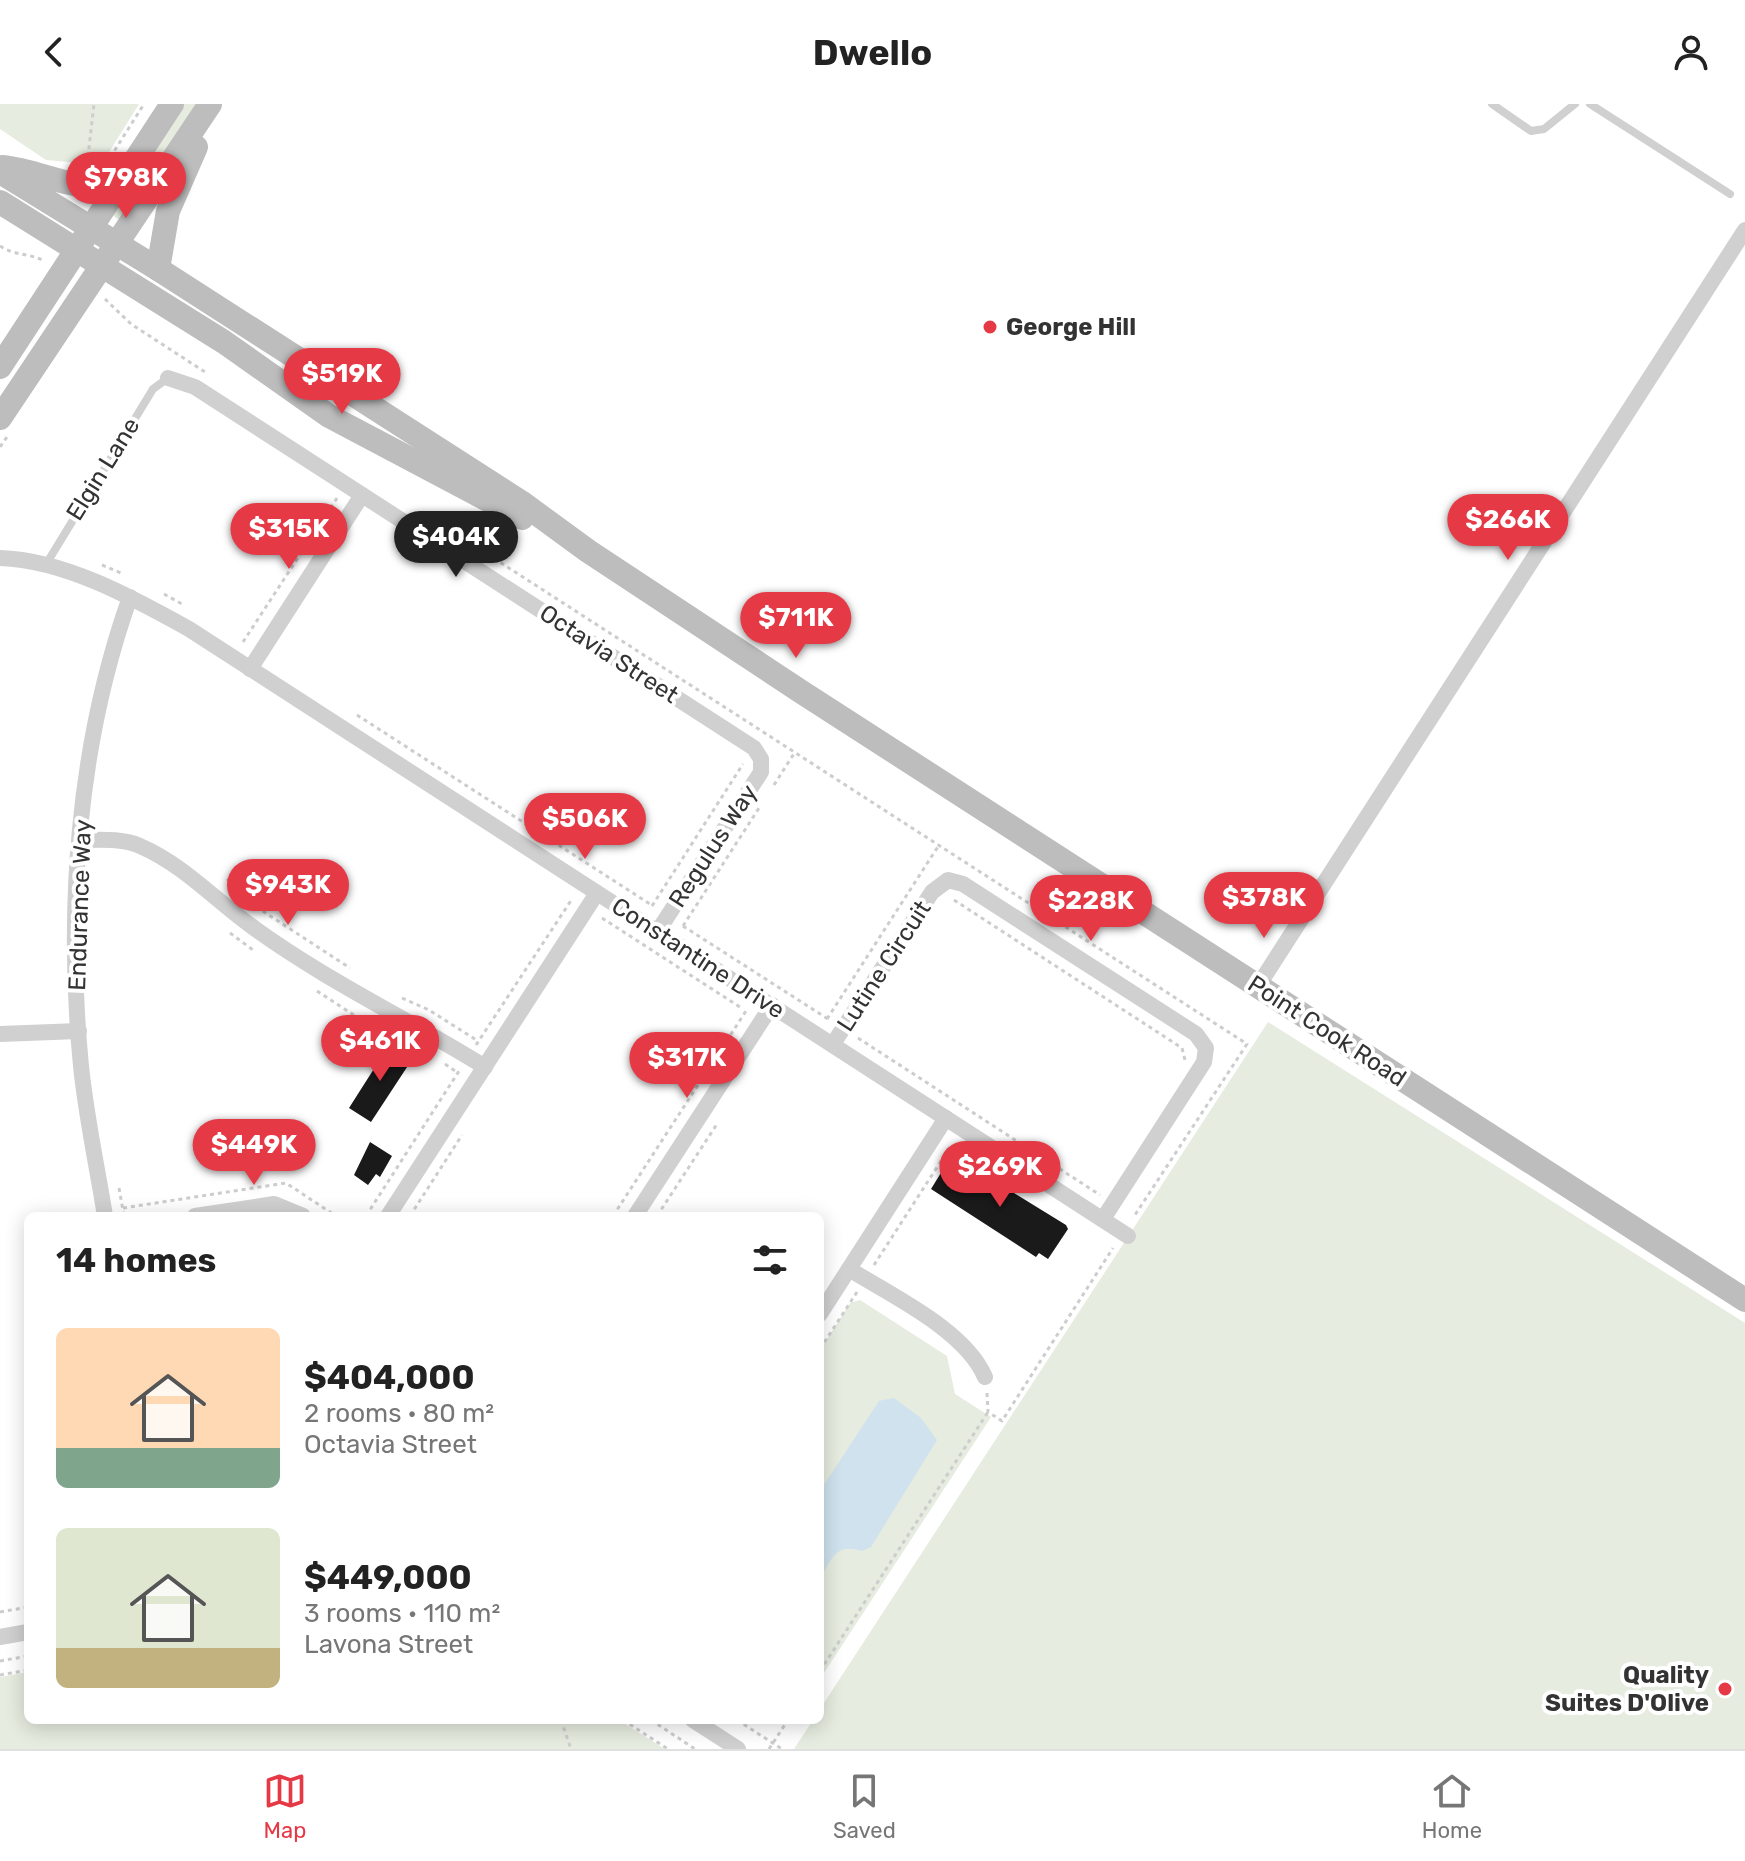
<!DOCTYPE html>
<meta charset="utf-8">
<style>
:root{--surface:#fff;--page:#f2f2f2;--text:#222;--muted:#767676;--line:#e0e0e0;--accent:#e63946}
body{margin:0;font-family:Rubik,sans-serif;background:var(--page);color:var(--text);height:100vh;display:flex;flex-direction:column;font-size:30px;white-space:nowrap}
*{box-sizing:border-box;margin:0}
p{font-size:26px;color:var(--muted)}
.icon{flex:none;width:44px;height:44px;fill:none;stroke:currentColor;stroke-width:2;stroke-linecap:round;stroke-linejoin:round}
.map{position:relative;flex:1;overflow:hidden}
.details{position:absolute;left:24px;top:1108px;width:800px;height:512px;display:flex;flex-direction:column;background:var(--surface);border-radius:12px;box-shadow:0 4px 20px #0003}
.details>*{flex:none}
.price{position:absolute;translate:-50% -68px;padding:0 18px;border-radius:28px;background:var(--accent);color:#fff;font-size:26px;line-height:52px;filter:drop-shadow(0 2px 4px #0008)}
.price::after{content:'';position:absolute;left:50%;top:48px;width:24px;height:18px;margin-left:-12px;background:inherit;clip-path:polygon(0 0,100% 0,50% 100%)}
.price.selected{background:#222;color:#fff}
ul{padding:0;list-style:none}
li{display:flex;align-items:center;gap:24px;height:200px;padding:0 32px}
li span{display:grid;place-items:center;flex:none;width:224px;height:160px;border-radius:12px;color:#555}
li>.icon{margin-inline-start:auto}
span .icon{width:96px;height:96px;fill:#fffc;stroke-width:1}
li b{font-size:34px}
h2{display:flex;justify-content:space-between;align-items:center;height:96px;padding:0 32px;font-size:34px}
header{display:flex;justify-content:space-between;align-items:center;height:104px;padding:0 32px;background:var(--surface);font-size:36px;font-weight:700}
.tabs{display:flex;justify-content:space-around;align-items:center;height:112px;border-top:2px solid var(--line);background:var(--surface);font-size:22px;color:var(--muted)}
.tabs a{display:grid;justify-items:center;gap:4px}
.tabs .selected{color:var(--accent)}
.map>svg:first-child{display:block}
.green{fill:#e6ecdf}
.water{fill:#cfe2ee}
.building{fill:#1a1a1a}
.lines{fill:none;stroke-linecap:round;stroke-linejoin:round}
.path{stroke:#cdcdcd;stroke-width:3;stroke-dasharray:4 4;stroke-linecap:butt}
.lane{stroke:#d0d0d0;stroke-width:8}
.street{stroke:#d0d0d0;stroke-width:16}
.secondary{stroke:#bdbdbd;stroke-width:24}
.poi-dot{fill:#e63946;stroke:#fff;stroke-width:3}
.labels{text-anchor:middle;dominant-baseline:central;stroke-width:8;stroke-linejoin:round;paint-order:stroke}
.poi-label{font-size:24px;font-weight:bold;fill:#333;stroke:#fff;text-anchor:start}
.street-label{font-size:24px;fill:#333;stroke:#fff}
</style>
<header><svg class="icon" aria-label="back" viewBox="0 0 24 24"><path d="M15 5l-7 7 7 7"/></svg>Dwello<svg class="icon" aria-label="person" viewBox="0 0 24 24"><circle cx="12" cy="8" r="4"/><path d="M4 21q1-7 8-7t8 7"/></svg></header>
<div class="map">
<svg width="1745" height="1645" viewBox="0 0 1745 1645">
<rect width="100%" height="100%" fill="#fff"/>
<g class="green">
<polygon points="0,0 139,0 101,61 46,56 0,25"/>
<polygon points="182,0 200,0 121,117 112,111"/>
<polygon points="1268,918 1745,1219 1745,1645 794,1645 813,1616 820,1616 820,1605"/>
<polygon points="860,1196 947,1252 955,1290 991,1313 820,1575 820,1246 850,1199"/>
<polygon points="28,1568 28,1616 619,1616 665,1645 0,1645 0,1573"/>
</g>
<path class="water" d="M894,1294L921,1314L937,1336L871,1443L862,1447C835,1439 833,1454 820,1474V1387L879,1297Z"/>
<g class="building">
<polygon points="384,943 395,950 398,946 411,957 371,1018 349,1004 377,960 374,958"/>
<polygon points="370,1038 392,1052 380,1073 376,1070 368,1081 354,1071"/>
<polygon points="952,1051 990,1080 993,1076 1066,1121 1068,1125 1048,1155 1039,1149 1036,1153 931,1085"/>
</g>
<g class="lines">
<g class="path">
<polyline points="106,60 144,0"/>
<polyline points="87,61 94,0"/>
<path d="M0,142C15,152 30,149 44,157"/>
<polyline points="105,195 131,220 205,268"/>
<polyline points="0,343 7,333"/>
<polyline points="467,437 1247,940 1133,1114"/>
<polyline points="102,461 121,469"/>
<polyline points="164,490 182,500"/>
<polyline points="243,538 337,394"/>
<polyline points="357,611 653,802"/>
<polyline points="774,681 795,648"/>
<polyline points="227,775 261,806 350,864"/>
<polyline points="954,796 1182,944 1185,956"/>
<polyline points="652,802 743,660"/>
<polyline points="602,814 743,905"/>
<polyline points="683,822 828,915"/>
<polyline points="683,822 759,704"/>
<polyline points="230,829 253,846"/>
<polyline points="317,887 366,919 393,930"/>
<polyline points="402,894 429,906 478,937"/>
<polyline points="827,915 939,741"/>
<polyline points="858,934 1100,1091"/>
<polyline points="476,941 572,795"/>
<polyline points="445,960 458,969"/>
<polyline points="119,1084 124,1112"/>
<polyline points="123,1104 286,1079 336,1112"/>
<polyline points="366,1112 459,967"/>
<polyline points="410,1112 462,1031"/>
<polyline points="613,1112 746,907"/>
<polyline points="657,1112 717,1020"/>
<polyline points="874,1161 952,1040"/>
<polyline points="820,1245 857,1188"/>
<polyline points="987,1289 988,1308 1002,1317 1113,1144"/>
<polyline points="0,1508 28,1503"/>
<polyline points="0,1557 28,1552"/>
<polyline points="820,1567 988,1308"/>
<polyline points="0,1571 28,1566"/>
<polyline points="561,1616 571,1645"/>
<polyline points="623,1616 668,1645"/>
<polyline points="651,1616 695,1645"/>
<polyline points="737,1616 782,1645"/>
<polyline points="769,1645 788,1616"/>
</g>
<g class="lane">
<polyline points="1492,0 1531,27 1544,25 1575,0"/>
<polyline points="1590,0 1730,90"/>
<polyline points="45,462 153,285 168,274"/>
</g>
<g class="street">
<polyline points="168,274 195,283 754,644 761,655 761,668 658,827"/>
<path d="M0,454C65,456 133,494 189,525L1128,1132"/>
<polyline points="250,565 362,391"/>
<path d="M80,736C99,736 122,734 140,742C184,761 216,797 254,824C327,877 408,915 485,963"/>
<polyline points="1258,882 1745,126"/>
<polyline points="0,930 79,927"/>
<polyline points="833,940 932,788 948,776 963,780 1196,930 1206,944 1204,958 1103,1115"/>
<path d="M105,1112C97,1062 86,1012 81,962C66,806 77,642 130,493"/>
<polyline points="195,1112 274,1100 303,1112"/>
<polyline points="388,1112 597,789"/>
<polyline points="635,1112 772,901"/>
<path d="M849,1165C892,1192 965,1226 985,1273"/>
<polyline points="820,1210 946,1014"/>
<polyline points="0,1533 28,1528"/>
<polyline points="693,1616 738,1645"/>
</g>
<g class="secondary">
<path d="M2,63C44,67 77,91 120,79"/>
<polyline points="0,68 158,165 521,398 588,447 800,587 1745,1196"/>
<polyline points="0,98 224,238 329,312 522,414"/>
<polyline points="158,165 168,107 196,43"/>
<polyline points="0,263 172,0"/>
<polyline points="0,314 210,0"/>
</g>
</g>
<g class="poi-dot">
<circle cx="990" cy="223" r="8"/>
<circle cx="1725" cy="1585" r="8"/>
</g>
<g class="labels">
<g class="poi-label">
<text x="1006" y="223">George Hill</text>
<text x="1709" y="1571" text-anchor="end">Quality<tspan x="1709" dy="28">Suites D'Olive</tspan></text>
</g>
<g class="street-label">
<text transform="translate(103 365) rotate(-58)">Elgin Lane</text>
<text transform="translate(609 550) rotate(33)">Octavia Street</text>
<text transform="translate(713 742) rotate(-57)">Regulus Way</text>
<text transform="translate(80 801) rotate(-88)">Endurance Way</text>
<text transform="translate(698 854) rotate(33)">Constantine Drive</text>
<text transform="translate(884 862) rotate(-57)">Lutine Circuit</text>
<text transform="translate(1327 927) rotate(33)">Point Cook Road</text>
</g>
</g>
</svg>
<b class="price" style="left:126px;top:116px">$798K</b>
<b class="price" style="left:342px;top:312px">$519K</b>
<b class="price" style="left:1508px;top:458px">$266K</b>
<b class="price" style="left:289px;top:467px">$315K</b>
<b class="price selected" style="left:456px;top:475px">$404K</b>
<b class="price" style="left:796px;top:556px">$711K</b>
<b class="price" style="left:585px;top:757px">$506K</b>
<b class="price" style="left:288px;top:823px">$943K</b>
<b class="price" style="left:1264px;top:836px">$378K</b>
<b class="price" style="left:1091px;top:839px">$228K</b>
<b class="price" style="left:380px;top:979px">$461K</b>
<b class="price" style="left:687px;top:996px">$317K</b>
<b class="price" style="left:254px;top:1083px">$449K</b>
<b class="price" style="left:1000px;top:1105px">$269K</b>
<section class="details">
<h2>14 homes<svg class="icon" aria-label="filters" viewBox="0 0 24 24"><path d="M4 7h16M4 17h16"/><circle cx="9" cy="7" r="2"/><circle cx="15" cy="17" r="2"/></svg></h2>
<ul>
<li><span style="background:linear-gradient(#ffd9b3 75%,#7fa58c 0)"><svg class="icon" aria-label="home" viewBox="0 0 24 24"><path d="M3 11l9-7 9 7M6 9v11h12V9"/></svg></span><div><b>$404,000</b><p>2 rooms · 80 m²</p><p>Octavia Street</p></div></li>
<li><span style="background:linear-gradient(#dfe7d0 75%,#c2b280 0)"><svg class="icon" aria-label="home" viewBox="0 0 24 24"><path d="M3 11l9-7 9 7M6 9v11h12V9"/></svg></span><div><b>$449,000</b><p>3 rooms · 110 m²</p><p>Lavona Street</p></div></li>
</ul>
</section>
</div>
<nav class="tabs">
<a class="selected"><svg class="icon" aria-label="map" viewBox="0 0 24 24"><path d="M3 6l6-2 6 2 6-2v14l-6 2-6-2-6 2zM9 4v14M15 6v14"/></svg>Map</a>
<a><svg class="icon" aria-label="saved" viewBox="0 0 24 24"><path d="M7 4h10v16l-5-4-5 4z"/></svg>Saved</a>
<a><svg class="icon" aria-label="home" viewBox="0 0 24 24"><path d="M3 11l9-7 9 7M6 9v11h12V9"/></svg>Home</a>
</nav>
